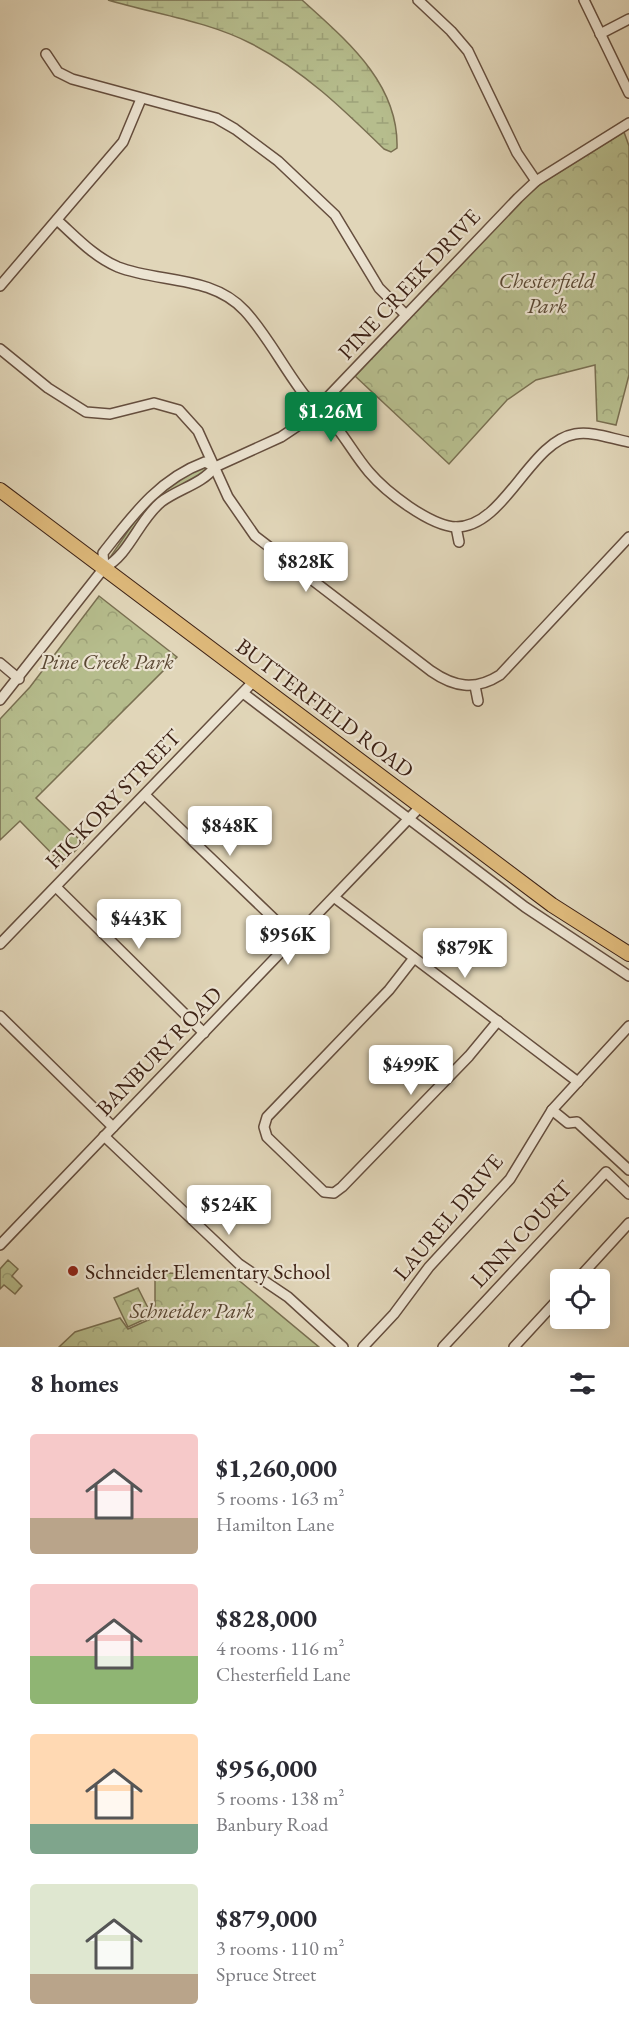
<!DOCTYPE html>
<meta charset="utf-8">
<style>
:root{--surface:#fff;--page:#f7f7f7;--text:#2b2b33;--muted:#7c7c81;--accent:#0b8043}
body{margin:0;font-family:"EB Garamond",serif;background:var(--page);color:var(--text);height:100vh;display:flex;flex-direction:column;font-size:22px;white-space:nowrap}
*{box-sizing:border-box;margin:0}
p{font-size:20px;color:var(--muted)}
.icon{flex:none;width:33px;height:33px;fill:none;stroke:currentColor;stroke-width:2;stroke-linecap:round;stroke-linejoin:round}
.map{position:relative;height:1347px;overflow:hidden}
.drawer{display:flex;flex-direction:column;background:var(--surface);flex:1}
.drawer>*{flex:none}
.fabs{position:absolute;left:550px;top:1269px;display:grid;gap:12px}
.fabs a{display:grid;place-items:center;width:60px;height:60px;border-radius:6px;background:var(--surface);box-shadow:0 3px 15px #0003;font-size:30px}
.price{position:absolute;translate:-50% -51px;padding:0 14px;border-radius:6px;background:#fff;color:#222;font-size:20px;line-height:39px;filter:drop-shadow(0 2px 3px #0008)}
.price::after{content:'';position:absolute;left:50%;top:36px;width:18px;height:14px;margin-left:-9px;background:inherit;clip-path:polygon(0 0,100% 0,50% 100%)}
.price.active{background:var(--accent);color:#fff}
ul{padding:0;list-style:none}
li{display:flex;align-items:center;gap:18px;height:150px;padding:0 30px}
li span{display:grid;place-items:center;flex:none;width:168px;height:120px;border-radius:6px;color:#555}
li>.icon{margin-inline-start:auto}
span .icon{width:72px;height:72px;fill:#fffc;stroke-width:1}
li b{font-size:26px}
h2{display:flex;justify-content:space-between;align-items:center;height:72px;padding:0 30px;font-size:26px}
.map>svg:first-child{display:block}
.grass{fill:#b6bd8d;stroke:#796f51;stroke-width:1.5}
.forest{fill:url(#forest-crowns);stroke:#796f51;stroke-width:1.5}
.wetland{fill:url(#wetland-marsh);stroke:#796f51;stroke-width:1.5}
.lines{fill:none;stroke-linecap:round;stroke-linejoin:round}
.minor-casing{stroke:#654e3e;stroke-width:12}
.primary-casing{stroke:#3c2115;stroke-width:16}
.minor{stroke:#ece4d2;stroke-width:9}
.primary{stroke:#e0bb7c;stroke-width:14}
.poi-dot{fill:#8f2418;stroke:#ece4d2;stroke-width:2}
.labels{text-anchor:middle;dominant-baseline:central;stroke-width:4.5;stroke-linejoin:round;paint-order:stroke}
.park-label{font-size:22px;font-style:italic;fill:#5a4833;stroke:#ece4d2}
.street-label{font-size:22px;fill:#3c2115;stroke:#ece4d2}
.poi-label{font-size:22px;fill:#3c2115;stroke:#ece4d2;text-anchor:start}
</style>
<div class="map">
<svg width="629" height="1347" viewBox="0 0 629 1347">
<defs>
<pattern id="forest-crowns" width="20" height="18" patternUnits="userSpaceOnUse" patternTransform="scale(1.5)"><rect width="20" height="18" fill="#b6bd8d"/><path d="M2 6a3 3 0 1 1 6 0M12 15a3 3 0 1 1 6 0" fill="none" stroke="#9da279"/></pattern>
<pattern id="wetland-marsh" width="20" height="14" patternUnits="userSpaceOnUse" patternTransform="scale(1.5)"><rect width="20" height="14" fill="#b6bd8d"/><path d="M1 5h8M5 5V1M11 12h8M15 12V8" fill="none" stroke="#9da279"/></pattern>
</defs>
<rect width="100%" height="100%" fill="#e1d6b9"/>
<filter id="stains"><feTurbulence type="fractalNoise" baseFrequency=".00333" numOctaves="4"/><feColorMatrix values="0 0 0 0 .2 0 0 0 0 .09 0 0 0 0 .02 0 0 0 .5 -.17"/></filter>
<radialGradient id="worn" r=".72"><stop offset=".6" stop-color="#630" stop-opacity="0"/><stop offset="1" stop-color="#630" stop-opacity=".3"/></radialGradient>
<path class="grass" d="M204,466L208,467V473C181,484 159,499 140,521C131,531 123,552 111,556L145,506L178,478Z"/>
<g class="forest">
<polygon points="624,132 629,146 629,375 616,425 597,421 595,365 536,380 507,400 449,464 355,376 523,199 542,183"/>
<polygon points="99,596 177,657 36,798 83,843 62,864 20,821 0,840 0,719 30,687"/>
<polygon points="8,1260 18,1269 12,1276 22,1286 15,1294 4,1285 0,1289 0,1269"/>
<polygon points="155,1272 236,1278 319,1347 59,1347 75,1332 120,1318 128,1329 155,1317"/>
<polygon points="138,1288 152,1316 128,1327 114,1298"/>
</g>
<path class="wetland" d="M108,0H302C346,40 399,83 397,148L391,152L384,149C343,109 303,70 252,44C208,21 155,14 108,0Z"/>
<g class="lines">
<g class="minor-casing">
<g id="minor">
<polyline points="418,0 451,31 468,51 517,153 536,181"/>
<polyline points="584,0 629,93"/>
<polyline points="600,34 629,19"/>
<polyline points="46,54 58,72 72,79 216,118 235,129 278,161 335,215 379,288 406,315"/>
<path d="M57,220C76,237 94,257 118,267C159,283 212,275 245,311C266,334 281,363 300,389C310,404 325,414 337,428C348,442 357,458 369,472C386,492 430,526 456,527C505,527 529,442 575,434C593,431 612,439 629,442"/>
<polyline points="0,286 123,142 141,99"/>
<path d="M0,349L48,388L86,412L110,414L154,403L179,410L198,431L228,497L255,536L431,671C454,687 475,691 500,675L629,537"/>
<polyline points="456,527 459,542"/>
<path d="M104,568L103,553C133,515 159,479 205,462L215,467"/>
<polyline points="0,663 19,679"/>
<polyline points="475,686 478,701"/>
<polyline points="243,693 525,907 629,976"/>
<path d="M0,700L104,568C130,554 138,521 161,502C178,489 202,484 215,467L281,437L305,421L518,198L536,181L629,123"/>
<polyline points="145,795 295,939"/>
<polyline points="56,887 204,1033"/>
<polyline points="335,898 578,1082"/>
<polyline points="0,944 254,681"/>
<polyline points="414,958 389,990 267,1117 264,1127 267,1137 324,1192 334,1193 342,1187 469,1056 498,1021"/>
<polyline points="0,1016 113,1127"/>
<polyline points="552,1110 568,1123 577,1122 629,1170"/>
<polyline points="104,1136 239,1264 288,1297 343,1347"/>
<polyline points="0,1245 420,807"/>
<polyline points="577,1280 629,1223"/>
<polyline points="363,1347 394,1314 429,1267 510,1179 552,1110 629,1026"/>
<polyline points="443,1347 606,1172 629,1194"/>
<polyline points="514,1347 561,1296"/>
</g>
</g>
<g class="primary-casing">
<polyline id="primary" points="0,490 552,905 629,954"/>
</g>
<use href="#minor" class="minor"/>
<use href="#primary" class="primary"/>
</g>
<circle class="poi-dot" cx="73" cy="1271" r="6"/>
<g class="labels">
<g class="park-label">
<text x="547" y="280">Chesterfield<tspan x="547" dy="25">Park</tspan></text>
<text x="107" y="661">Pine Creek Park</text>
<text x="192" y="1310">Schneider Park</text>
</g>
<g class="street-label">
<text transform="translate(409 284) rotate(-47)">PINE CREEK DRIVE</text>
<text transform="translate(325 708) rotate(37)">BUTTERFIELD ROAD</text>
<text transform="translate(113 799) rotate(-46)">HICKORY STREET</text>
<text transform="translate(159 1051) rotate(-46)">BANBURY ROAD</text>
<text transform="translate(448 1217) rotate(-50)">LAUREL DRIVE</text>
<text transform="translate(521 1234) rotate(-47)">LINN COURT</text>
</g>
<g class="poi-label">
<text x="85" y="1271">Schneider Elementary School</text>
</g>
</g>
<rect width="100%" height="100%" filter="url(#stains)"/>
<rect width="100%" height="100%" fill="url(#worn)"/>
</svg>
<div class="fabs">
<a><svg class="icon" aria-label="locate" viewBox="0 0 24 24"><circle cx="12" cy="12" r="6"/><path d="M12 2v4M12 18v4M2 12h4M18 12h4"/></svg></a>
</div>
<b class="price active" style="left:331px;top:443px">$1.26M</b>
<b class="price" style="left:306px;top:593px">$828K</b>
<b class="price" style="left:230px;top:857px">$848K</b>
<b class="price" style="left:139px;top:950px">$443K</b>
<b class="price" style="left:288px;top:966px">$956K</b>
<b class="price" style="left:465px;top:979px">$879K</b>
<b class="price" style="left:411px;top:1096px">$499K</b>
<b class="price" style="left:229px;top:1236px">$524K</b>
</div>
<section class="drawer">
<h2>8 homes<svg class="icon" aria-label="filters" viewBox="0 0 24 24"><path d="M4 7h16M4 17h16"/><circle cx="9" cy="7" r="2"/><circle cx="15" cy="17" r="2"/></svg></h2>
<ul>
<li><span style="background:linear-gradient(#f6c9c9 70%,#b9a48a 0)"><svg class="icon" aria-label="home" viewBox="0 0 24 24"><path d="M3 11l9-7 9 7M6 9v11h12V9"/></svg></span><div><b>$1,260,000</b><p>5 rooms · 163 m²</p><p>Hamilton Lane</p></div></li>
<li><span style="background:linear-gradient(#f6c9c9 60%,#8fb573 0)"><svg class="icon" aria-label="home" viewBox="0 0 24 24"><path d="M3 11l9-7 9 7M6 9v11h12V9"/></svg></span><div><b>$828,000</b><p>4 rooms · 116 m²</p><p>Chesterfield Lane</p></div></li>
<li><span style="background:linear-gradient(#ffd9b3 75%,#7fa58c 0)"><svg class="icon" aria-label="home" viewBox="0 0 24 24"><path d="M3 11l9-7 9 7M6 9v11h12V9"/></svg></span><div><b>$956,000</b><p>5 rooms · 138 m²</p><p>Banbury Road</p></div></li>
<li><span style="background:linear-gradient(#dfe7d0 75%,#b9a48a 0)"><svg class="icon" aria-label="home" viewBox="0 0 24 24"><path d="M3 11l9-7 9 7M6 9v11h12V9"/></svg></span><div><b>$879,000</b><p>3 rooms · 110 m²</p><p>Spruce Street</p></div></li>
</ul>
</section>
